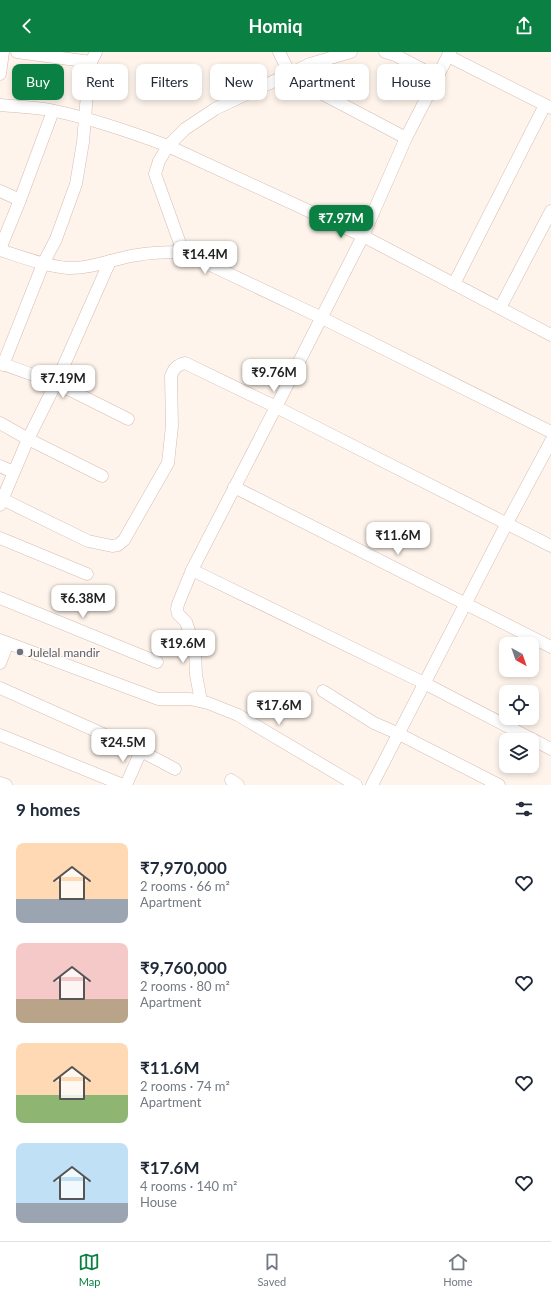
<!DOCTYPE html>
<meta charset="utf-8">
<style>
:root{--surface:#fff;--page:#f6f6f7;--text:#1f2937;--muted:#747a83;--line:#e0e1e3;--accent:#0b8043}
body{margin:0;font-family:Lato,sans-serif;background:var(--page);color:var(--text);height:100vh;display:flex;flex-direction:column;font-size:15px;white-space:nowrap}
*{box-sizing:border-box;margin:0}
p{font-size:13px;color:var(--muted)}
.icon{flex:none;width:22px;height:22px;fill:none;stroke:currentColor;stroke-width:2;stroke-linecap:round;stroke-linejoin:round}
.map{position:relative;height:733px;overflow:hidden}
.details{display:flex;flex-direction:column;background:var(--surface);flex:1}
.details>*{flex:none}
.top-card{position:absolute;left:12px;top:12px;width:527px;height:36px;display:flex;gap:8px}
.needle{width:26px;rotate:140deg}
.fabs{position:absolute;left:499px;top:585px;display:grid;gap:8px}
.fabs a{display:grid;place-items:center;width:40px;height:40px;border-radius:8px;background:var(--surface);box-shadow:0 2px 6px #0003;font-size:20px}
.price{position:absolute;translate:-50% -34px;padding:0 9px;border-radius:8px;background:#fff;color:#222;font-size:13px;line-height:26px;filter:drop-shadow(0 1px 2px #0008)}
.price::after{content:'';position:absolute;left:50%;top:24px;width:12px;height:9px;margin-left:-6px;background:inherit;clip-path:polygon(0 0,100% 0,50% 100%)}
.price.current{background:var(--accent);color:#fff}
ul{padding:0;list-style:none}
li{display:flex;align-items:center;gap:12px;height:100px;padding:0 16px}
li span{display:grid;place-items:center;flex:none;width:112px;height:80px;border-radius:8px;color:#555}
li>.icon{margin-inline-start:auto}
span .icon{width:48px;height:48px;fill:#fffc;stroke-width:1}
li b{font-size:17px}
h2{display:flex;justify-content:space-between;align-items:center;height:48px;padding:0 16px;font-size:17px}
.pill{padding:0 14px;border-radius:8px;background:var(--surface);box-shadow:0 2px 6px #0003;font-size:14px;line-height:36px}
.pill.current{background:var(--accent);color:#fff}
header{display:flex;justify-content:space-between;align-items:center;height:52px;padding:0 16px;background:var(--accent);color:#fff;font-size:18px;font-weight:700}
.tabs{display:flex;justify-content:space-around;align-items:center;height:56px;border-top:1px solid var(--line);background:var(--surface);font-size:11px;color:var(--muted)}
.tabs a{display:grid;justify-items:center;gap:2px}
.tabs .current{color:var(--accent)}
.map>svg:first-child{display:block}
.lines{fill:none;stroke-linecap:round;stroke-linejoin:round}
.minor-casing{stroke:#d4bcb2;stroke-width:13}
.minor{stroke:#fff;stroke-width:12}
.worship-dot{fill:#6b7280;stroke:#fff8f3;stroke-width:1.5}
.labels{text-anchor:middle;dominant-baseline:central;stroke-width:3;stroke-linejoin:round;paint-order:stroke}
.worship-label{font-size:12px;fill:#5b616d;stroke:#fff8f3;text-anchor:start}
</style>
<header><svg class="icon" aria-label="back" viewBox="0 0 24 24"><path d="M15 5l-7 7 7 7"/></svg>Homiq<svg class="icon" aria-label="share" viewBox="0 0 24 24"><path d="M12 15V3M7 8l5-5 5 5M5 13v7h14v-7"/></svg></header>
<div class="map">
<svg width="551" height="733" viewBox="0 0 551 733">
<rect width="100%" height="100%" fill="#fef4eb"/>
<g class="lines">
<g class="minor-casing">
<g id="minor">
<polyline points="17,0 91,10"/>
<polyline points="279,0 290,22 298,29 406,86"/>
<polyline points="351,0 310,12 215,57 185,77 168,94 159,109 155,122 183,200 322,266 551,380"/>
<polyline points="385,0 395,3 437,25"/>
<polyline points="448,4 551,56"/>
<polyline points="0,22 3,0"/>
<path d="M0,53C18,55 37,55 55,59C93,67 131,80 168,94L363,184L551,283"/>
<polyline points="0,139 20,148"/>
<polyline points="0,197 20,148 53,59"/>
<path d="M0,198C22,205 45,214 68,216C91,217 115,206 137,203C153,200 168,200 183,200"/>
<polyline points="454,232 545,53"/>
<polyline points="500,256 551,159"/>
<polyline points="0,311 56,331 128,367"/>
<polyline points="3,313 43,212 56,187 76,132 83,90 89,18 91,10 96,0"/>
<polyline points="0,371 28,387 0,453"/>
<polyline points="0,414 13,420"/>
<polyline points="102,424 28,387 56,331 110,209"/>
<polyline points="234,435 551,595"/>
<path d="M0,446L88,489L112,494L118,493L124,488L168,411L172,374L171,324C174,316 177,313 185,311L276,355L551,494"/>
<polyline points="0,486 87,522"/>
<polyline points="192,518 424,631 551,697"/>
<polyline points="0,546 157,610"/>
<polyline points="0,588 158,647 190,647 208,651 238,663 356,733"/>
<polyline points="0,611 8,591"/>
<polyline points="0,636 141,699 175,717"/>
<polyline points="323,639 374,671 399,682 499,733"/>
<polyline points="201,649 196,623 195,596 186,570 178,562 177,557 178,552 192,518 276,355 363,184 406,86 450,0"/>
<polyline points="0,683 123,733"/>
<polyline points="231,728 238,733"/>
<polyline points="0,731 6,733"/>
<polyline points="126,733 141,699"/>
<polyline points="372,733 507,471 551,389"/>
</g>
</g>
<use href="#minor" class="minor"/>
</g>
<circle class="worship-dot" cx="20" cy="600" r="4"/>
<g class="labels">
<g class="worship-label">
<text x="28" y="600">Julelal mandir</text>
</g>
</g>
</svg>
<div class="fabs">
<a><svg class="needle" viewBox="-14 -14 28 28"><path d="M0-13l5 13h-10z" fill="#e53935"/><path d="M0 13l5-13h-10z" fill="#747a83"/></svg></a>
<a><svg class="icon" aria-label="locate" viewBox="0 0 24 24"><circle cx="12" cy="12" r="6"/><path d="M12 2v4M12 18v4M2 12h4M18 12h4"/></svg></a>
<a><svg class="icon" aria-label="layers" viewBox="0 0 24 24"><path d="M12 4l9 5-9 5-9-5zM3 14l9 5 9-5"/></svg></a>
</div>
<b class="price current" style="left:341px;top:187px">₹7.97M</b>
<b class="price" style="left:205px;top:223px">₹14.4M</b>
<b class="price" style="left:274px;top:341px">₹9.76M</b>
<b class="price" style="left:63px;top:347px">₹7.19M</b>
<b class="price" style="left:398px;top:504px">₹11.6M</b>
<b class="price" style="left:83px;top:567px">₹6.38M</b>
<b class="price" style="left:183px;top:612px">₹19.6M</b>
<b class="price" style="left:279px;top:674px">₹17.6M</b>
<b class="price" style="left:123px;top:711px">₹24.5M</b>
<div class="top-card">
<a class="pill current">Buy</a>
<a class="pill">Rent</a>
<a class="pill">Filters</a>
<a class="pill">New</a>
<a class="pill">Apartment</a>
<a class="pill">House</a>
</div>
</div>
<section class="details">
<h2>9 homes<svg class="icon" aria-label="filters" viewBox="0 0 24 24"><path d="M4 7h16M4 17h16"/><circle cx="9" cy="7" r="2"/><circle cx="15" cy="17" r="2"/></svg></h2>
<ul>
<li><span style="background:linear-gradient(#ffd9b3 70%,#9aa5b1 0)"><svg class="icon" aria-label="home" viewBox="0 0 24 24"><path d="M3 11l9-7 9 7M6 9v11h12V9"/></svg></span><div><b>₹7,970,000</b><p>2 rooms · 66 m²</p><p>Apartment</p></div><svg class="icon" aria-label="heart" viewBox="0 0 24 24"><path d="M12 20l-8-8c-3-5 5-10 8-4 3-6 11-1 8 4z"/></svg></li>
<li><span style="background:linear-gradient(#f6c9c9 70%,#b9a48a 0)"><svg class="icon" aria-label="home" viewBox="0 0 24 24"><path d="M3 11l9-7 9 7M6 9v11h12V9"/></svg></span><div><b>₹9,760,000</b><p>2 rooms · 80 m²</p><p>Apartment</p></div><svg class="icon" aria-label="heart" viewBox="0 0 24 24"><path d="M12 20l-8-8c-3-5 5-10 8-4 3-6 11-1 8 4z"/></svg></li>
<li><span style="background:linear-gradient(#ffd9b3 65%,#8fb573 0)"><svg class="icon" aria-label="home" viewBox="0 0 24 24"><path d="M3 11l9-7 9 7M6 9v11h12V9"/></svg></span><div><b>₹11.6M</b><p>2 rooms · 74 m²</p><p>Apartment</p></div><svg class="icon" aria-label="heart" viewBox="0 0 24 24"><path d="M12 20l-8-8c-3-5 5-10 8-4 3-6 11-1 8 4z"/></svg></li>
<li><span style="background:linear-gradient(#bfe0f5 75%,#9aa5b1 0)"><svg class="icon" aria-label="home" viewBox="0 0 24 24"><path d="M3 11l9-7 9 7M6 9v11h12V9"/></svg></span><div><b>₹17.6M</b><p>4 rooms · 140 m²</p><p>House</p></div><svg class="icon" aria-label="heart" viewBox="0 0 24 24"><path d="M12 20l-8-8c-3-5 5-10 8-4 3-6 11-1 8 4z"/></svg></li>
</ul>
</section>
<nav class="tabs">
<a class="current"><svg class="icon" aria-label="map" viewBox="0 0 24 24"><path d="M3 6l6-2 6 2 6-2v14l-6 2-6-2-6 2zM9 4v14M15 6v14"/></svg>Map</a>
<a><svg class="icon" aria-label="saved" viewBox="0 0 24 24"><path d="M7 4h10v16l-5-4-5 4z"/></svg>Saved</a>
<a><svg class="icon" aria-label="home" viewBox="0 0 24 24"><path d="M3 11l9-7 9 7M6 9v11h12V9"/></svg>Home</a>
</nav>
